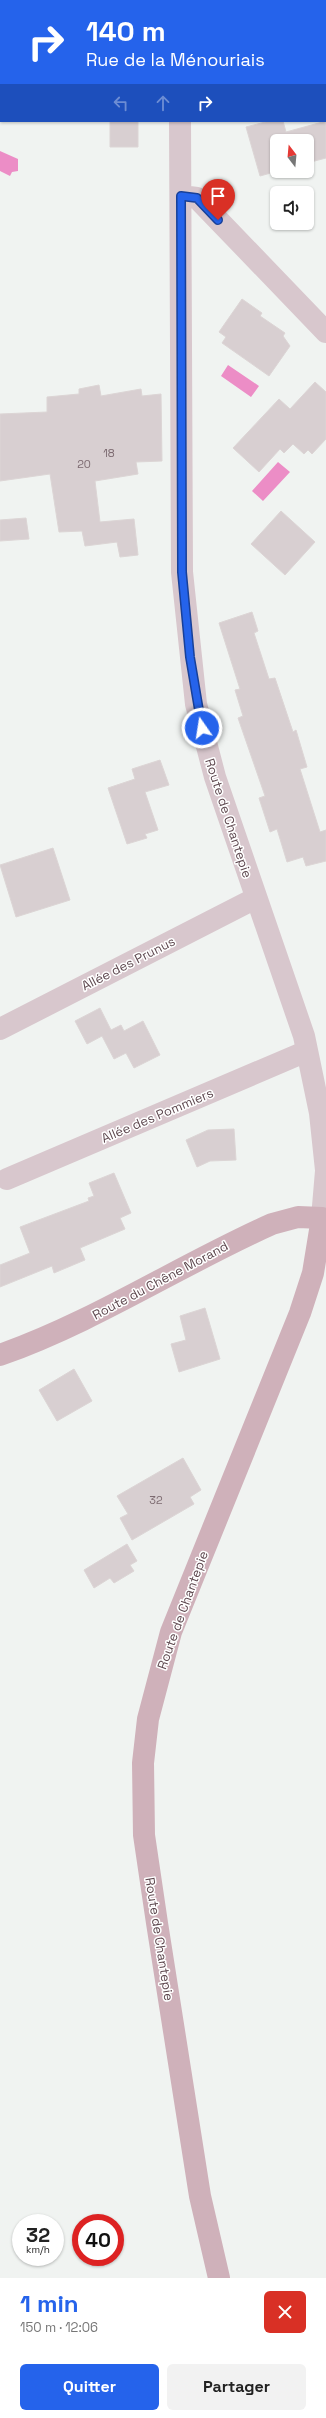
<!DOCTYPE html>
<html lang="fr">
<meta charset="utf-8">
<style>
:root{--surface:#fff;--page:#f2f2f2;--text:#222;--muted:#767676;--accent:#2563eb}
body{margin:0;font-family:"Space Grotesk",sans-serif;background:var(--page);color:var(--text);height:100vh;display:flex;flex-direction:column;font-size:15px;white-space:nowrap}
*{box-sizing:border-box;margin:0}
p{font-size:13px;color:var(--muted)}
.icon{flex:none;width:22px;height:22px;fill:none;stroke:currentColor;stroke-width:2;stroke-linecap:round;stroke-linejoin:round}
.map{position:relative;height:2278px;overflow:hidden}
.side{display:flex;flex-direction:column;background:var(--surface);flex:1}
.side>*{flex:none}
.banner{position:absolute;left:0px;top:0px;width:326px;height:122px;box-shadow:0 1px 3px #0004;background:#2563eb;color:#fff;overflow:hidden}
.needle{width:26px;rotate:344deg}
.tools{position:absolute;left:270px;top:134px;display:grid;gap:8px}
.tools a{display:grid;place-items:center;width:44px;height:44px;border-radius:6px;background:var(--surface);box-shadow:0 1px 3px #0004;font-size:20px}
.speed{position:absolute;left:12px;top:2214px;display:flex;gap:8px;font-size:20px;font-weight:700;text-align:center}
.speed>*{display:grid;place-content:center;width:52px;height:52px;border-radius:50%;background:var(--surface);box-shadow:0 1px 3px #0004;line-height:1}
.speed small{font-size:10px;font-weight:400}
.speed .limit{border:6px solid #d22;background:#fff;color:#111}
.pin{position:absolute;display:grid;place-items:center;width:34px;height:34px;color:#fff;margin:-41px -17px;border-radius:50% 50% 50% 0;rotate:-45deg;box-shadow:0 0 4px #0007}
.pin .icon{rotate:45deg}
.me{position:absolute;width:44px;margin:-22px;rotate:347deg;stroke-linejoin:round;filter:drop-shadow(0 0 3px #0008)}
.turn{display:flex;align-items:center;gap:14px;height:84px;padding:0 20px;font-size:18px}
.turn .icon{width:52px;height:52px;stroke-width:2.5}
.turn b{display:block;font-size:28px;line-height:34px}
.lanes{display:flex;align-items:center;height:38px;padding:0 20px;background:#0003;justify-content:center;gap:20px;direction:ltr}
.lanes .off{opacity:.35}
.round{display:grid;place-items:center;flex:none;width:42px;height:42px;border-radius:6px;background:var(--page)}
.head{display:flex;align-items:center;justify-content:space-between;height:68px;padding:0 20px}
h1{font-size:24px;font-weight:700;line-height:30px;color:var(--accent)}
.button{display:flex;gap:8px;margin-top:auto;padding:8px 20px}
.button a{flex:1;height:46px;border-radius:6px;background:var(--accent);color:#fff;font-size:16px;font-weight:700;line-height:46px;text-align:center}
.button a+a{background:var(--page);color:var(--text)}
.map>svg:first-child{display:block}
.water{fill:#ec8dc6}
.building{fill:#d8cfd1;stroke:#dcd5d5}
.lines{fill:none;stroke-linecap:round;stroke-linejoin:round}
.minor{stroke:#d8c7cd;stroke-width:22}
.major{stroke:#cfb1ba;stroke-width:22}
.route-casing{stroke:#184099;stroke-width:10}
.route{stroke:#2563eb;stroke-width:7}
.labels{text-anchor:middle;stroke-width:3;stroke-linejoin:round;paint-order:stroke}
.number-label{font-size:11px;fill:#7c6a70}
.street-label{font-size:13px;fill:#5e484f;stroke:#fff}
</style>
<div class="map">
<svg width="326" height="2278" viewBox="0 0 326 2278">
<rect width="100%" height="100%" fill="#f0f3f1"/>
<!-- water -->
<path class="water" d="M0 151 18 159V171L12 172 10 176 0 171Z
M228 365 259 386 251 397 221 376Z
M278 462 290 472 263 501 252 491Z"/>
<!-- building -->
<path class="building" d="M110 121H138V147H110Z
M269 121H283L286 132 326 121V158L307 163V141H277L278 171 260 176 246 127Z
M242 299 262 313 260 316 285 333 283 336 290 346 269 376 222 343 226 337 219 332Z
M315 382 326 392V439L312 454 308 450 304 454 293 444 284 453 280 449 259 472 233 448 279 399 290 409Z
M99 385 101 396 141 389 142 396 161 394 162 461 136 462 138 474 95 481 100 522 134 519 138 555 120 557 117 542 85 546 82 531 59 532 50 474 0 481V414L47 412V397L79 394V389Z
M281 511 315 542 285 575 251 544Z
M26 518 29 539 0 541V520Z
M252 612 258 631 254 633 269 679 275 678 293 732 296 730 307 767 300 769 320 832 326 830V861L306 866 303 857 287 862 277 829 270 832 259 798 265 796 238 718 243 716 235 690 240 689 219 623Z
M160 760 169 785 145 792 158 830 145 834 147 838 127 844 108 788 135 779 132 769Z
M53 848 70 900 16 917 0 865Z
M100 1008 111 1030 121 1025 124 1031 143 1021 160 1055 134 1068 126 1053 114 1059 102 1036 87 1044 75 1021Z
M234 1129 236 1160 210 1161 197 1167 186 1140 208 1130Z
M114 1173 131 1213 120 1218 125 1229 80 1248 85 1260 54 1273 52 1266 0 1287V1265L30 1253 20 1227 89 1201 88 1198 94 1196 89 1183Z
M205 1308 220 1359 179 1372 171 1344 186 1340 180 1316Z
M74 1369 92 1401 57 1421 39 1390Z
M183 1458 201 1490 190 1497 194 1504 132 1540 120 1518 128 1514 117 1496Z
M127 1544 137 1561 130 1565 134 1571 114 1583 110 1578 94 1588 84 1570Z"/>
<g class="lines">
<!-- minor -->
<path class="minor" d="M180 1V0
M180 121 182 572 196 704 215 777 304 1036 320 1113 326 1170
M181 196 197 198 326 332
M0 1029 256 898
M7 1179 307 1051
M322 1218 326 1171"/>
<!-- major -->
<path class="major" d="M0 1355C96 1321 180 1265 272 1224L298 1217 322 1218 313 1273 300 1313 171 1632 148 1719 143 1763 144 1835 157 1923 200 2196 219 2278"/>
</g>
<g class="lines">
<defs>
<path id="route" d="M202 728 190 657 182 572 181 196 197 198 218 220"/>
</defs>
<!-- route casing -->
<use href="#route" class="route-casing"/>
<!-- route -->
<use href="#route" class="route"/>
</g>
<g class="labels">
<!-- number labels -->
<g class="number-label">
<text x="109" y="457">18</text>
<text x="84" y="468">20</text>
<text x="156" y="1504">32</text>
</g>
<!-- street labels -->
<g class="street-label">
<text transform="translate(229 818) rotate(72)" y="5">Route de Chantepie</text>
<text transform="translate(128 963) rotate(-27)" y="5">Allée des Prunus</text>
<text transform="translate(157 1115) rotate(-23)" y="5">Allée des Pommiers</text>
<text transform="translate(160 1280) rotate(-28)" y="5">Route du Chêne Morand</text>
<text transform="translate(182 1610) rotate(-70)" y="5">Route de Chantepie</text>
<text transform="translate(160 1939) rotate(81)" y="5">Route de Chantepie</text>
</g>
</g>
</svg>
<div class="tools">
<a><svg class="needle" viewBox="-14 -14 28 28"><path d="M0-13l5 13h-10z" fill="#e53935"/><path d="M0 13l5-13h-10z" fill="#767676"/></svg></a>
<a><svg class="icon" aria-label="sound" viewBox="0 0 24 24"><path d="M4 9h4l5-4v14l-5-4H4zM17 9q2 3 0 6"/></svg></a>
</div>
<div class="speed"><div>32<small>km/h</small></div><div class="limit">40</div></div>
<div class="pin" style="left:218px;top:220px;background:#d93025"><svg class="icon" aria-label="arrive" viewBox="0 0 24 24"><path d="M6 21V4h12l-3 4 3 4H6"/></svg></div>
<svg class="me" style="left:202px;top:728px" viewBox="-20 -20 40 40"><circle r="17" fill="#2563eb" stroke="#fff" stroke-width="3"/><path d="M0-11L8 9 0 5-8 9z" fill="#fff"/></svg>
<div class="banner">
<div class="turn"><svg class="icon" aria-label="right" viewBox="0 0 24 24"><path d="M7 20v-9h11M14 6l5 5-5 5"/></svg><div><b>140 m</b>Rue de la Ménouriais</div></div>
<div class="lanes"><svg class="icon off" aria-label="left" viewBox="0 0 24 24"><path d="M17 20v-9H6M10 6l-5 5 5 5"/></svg><svg class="icon off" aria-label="ahead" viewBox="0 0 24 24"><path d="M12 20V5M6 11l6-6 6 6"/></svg><svg class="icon" aria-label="right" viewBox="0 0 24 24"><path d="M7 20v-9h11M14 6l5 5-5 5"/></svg></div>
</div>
</div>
<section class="side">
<div class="head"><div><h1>1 min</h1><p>150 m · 12:06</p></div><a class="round" style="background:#d93025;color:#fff"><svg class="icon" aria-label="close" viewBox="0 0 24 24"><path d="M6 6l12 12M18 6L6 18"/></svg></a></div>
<div class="button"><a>Quitter</a><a>Partager</a></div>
</section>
